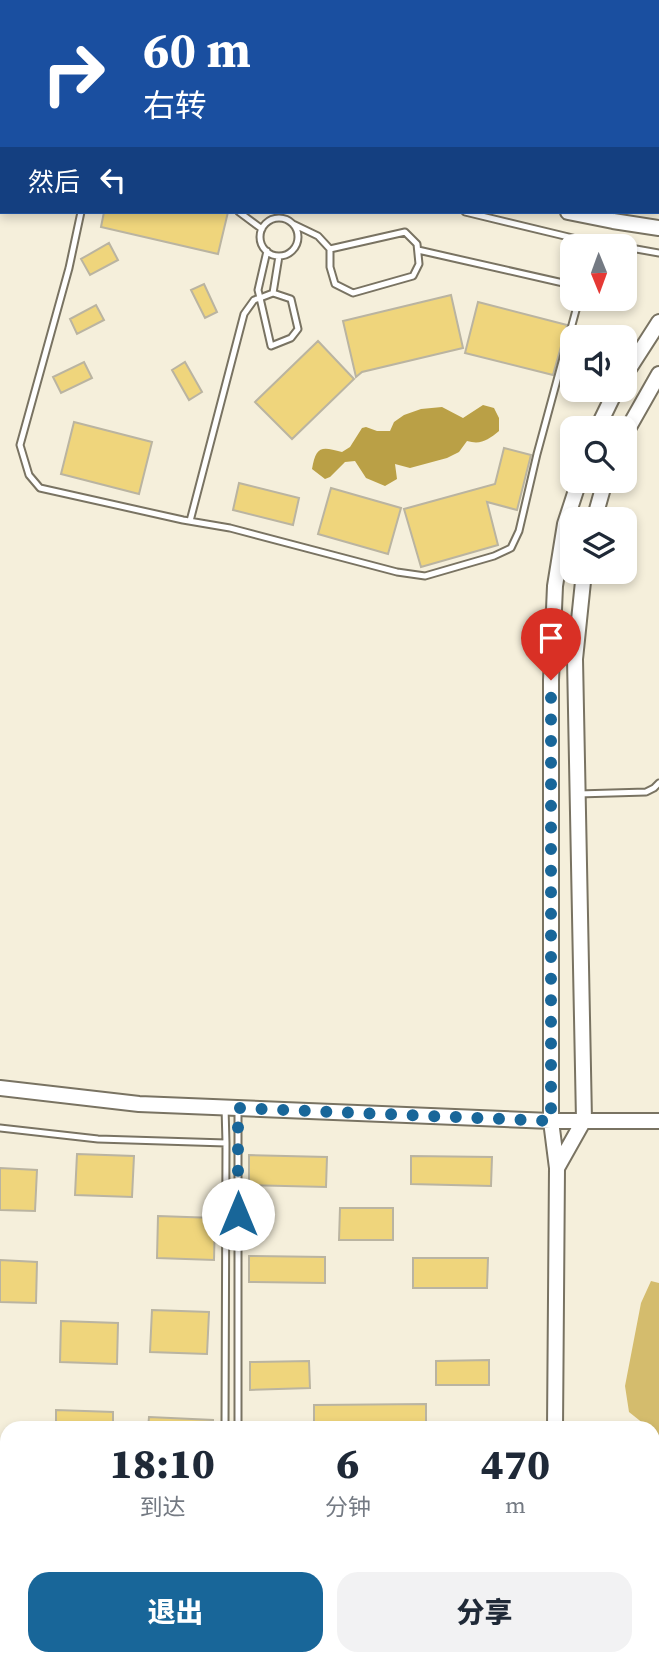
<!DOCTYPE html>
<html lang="zh">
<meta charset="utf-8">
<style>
:root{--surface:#fff;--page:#f2f2f3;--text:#1f2937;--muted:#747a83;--accent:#186699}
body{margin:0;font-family:"Source Serif 4","Noto Sans SC",serif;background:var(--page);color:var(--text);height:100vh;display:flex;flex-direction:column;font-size:26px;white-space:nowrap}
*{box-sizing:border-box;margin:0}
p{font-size:23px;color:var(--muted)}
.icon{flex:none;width:38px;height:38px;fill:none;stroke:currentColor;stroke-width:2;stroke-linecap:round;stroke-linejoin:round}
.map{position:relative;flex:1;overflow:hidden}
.side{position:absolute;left:0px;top:1421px;width:660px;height:245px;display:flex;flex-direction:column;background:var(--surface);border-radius:21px 21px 0 0;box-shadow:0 4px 10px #0003}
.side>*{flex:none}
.top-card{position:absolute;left:0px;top:0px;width:660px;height:214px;box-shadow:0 4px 10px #0003;background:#1a4fa0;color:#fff;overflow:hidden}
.needle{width:46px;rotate:179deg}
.fabs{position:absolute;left:560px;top:234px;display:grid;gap:14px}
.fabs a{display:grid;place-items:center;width:77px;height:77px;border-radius:14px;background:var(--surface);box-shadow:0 4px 10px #0003;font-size:35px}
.pin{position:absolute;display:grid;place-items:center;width:60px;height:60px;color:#fff;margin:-72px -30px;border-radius:50% 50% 50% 0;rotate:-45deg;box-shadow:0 0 7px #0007}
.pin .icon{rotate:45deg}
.me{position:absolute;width:77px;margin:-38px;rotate:0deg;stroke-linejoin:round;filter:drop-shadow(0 0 5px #0008)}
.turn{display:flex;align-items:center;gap:24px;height:147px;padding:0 28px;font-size:32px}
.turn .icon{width:91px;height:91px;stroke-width:2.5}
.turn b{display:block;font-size:49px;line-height:60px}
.then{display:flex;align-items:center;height:66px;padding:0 28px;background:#0003;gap:14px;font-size:26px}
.eta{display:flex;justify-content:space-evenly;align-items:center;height:119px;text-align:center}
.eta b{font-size:42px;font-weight:800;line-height:49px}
.action{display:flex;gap:14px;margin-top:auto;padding:14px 28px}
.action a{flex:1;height:80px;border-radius:21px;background:var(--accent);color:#fff;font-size:28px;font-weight:800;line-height:80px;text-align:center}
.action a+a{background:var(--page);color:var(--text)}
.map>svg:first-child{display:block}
.green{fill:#d4bc6d}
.water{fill:#baa046}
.building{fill:#efd57c;stroke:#bab4a1;stroke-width:2}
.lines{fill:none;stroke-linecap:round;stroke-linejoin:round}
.lane-casing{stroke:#797362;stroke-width:9}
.street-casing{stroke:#797362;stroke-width:14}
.secondary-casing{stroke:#797362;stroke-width:18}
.primary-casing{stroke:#797362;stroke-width:19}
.lane{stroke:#fff;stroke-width:5}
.street{stroke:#fff;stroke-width:10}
.secondary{stroke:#fff;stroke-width:14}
.primary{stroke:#fff;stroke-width:16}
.route{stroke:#186699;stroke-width:12;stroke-dasharray:0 21.6}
</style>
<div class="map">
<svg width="659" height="1666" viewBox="0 0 659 1666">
<rect width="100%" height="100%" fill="#f5efdb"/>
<!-- green -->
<path class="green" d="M651 1281 659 1283V1436L653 1431V1428H649L629 1412 625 1386 641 1303Z"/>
<!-- water -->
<path class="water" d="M483 405 494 408 499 418V431C488 440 481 445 467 441L459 452 447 458 410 468 395 464 397 479 385 486 366 478 355 461 345 462 330 477 325 479 312 469C316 446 321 446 342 452L350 447 362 428 366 427 377 431H390L394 422 404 415 421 409 442 407 463 418Z"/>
<!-- building -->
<path class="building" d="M104 212H228L218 254 101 227Z
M109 243 118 260 90 275 81 259Z
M204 284 217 312 205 318 191 290Z
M451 295 463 348 362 372 356 377 343 321Z
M478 302 567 325 553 375 465 353Z
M96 305 104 320 77 334 70 319Z
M318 341 354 379 292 439 255 402Z
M84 362 92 378 61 393 53 377Z
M185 362 202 392 189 400 172 370Z
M74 422 152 442 139 494 61 474Z
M504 448 531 455 517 510 487 502 498 545 421 567 404 509 495 484Z
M239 483 299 498 293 525 233 510Z
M331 488 401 508 388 554 318 534Z
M77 1154 134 1156 132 1197 75 1195Z
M249 1155 327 1157 326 1187 249 1185Z
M411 1156 492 1157 491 1186 411 1184Z
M0 1168 37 1170 35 1211 0 1210Z
M340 1208H393V1240H339Z
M158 1216 215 1218 214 1260 157 1258Z
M249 1256 325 1257V1283L249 1282Z
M413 1258H488L487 1288H413Z
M0 1260 37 1262 36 1303 0 1302Z
M152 1310 209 1312 207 1354 150 1352Z
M61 1321 118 1323 117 1364 60 1362Z
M489 1360V1385H436V1361Z
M309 1361 310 1388 250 1390V1362Z
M426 1404V1428H314V1405Z
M56 1410 113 1412V1428H56Z
M149 1417 213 1420V1428H148Z"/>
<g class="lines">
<defs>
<path id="lane" d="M0 46H2
M0 98H2
M658 204H659
M81 212 69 268 20 445 29 475 40 488 183 520 230 528 397 572 425 576 494 556 511 548 519 531 537 454 579 299
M239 212 262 229
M465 212 577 239 622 247
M260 237a19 19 0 1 1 38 0a19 19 0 1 1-38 0Z
M293 224 318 236 330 249V267L335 284 353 293 413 276 419 264 417 244 405 232 330 249
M625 247 659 253
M418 250 572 285
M267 251 258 290 260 298 273 293 279 256
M190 521 244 314 254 300 260 298 271 346 291 338 298 329 291 299 273 293
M578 794 646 792 654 788 659 783
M238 1111V1428
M0 1128 98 1139 226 1143 225 1107
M225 1428 226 1143
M0 1575H7"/>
<path id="street" d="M189 2 190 0"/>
<path id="secondary" d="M0 71 2 72
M568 212 613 221 659 228
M625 375 659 322
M597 429 616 390
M625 434 659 374
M579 481 565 524 555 586 551 680V1121L557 1168 584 1120 575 659 584 572
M594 520 605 481
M0 1088 139 1104 551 1121H659
M555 1428 557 1168
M553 1666V1659"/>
<path id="primary" d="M0 1646 7 1647
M271 1659 415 1666"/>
</defs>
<!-- lane casing -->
<use href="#lane" class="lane-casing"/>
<!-- street casing -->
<use href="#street" class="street-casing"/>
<!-- secondary casing -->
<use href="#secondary" class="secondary-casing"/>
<!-- primary casing -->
<use href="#primary" class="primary-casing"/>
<!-- lane -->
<use href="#lane" class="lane"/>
<!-- street -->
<use href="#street" class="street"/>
<!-- secondary -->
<use href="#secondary" class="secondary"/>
<!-- primary -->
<use href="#primary" class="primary"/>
</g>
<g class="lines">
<!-- route -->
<path class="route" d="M238 1214V1108L551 1121V680"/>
</g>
</svg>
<div class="fabs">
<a><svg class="needle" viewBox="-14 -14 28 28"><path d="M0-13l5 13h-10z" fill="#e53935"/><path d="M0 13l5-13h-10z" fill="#747a83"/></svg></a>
<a><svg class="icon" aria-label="sound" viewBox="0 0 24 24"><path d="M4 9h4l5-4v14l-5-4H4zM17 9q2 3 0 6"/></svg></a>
<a><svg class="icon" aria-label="search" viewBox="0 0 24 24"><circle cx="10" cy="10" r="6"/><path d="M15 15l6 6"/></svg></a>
<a><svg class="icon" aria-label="layers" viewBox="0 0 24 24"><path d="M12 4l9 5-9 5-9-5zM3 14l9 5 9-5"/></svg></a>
</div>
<div class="pin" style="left:551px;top:680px;background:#d93025"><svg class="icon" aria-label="arrive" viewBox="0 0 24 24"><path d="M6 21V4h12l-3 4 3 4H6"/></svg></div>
<svg class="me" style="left:238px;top:1214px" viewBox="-20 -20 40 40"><circle r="19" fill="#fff"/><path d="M0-13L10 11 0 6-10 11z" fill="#186699"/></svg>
<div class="top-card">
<div class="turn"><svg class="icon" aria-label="right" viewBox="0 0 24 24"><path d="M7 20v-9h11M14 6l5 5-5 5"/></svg><div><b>60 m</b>右转</div></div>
<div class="then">然后<svg class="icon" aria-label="left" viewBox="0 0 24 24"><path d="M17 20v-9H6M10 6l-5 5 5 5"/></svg></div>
</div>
<section class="side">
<div class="eta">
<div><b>18:10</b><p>到达</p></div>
<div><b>6</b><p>分钟</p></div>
<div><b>470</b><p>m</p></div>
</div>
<div class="action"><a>退出</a><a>分享</a></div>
</section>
</div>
